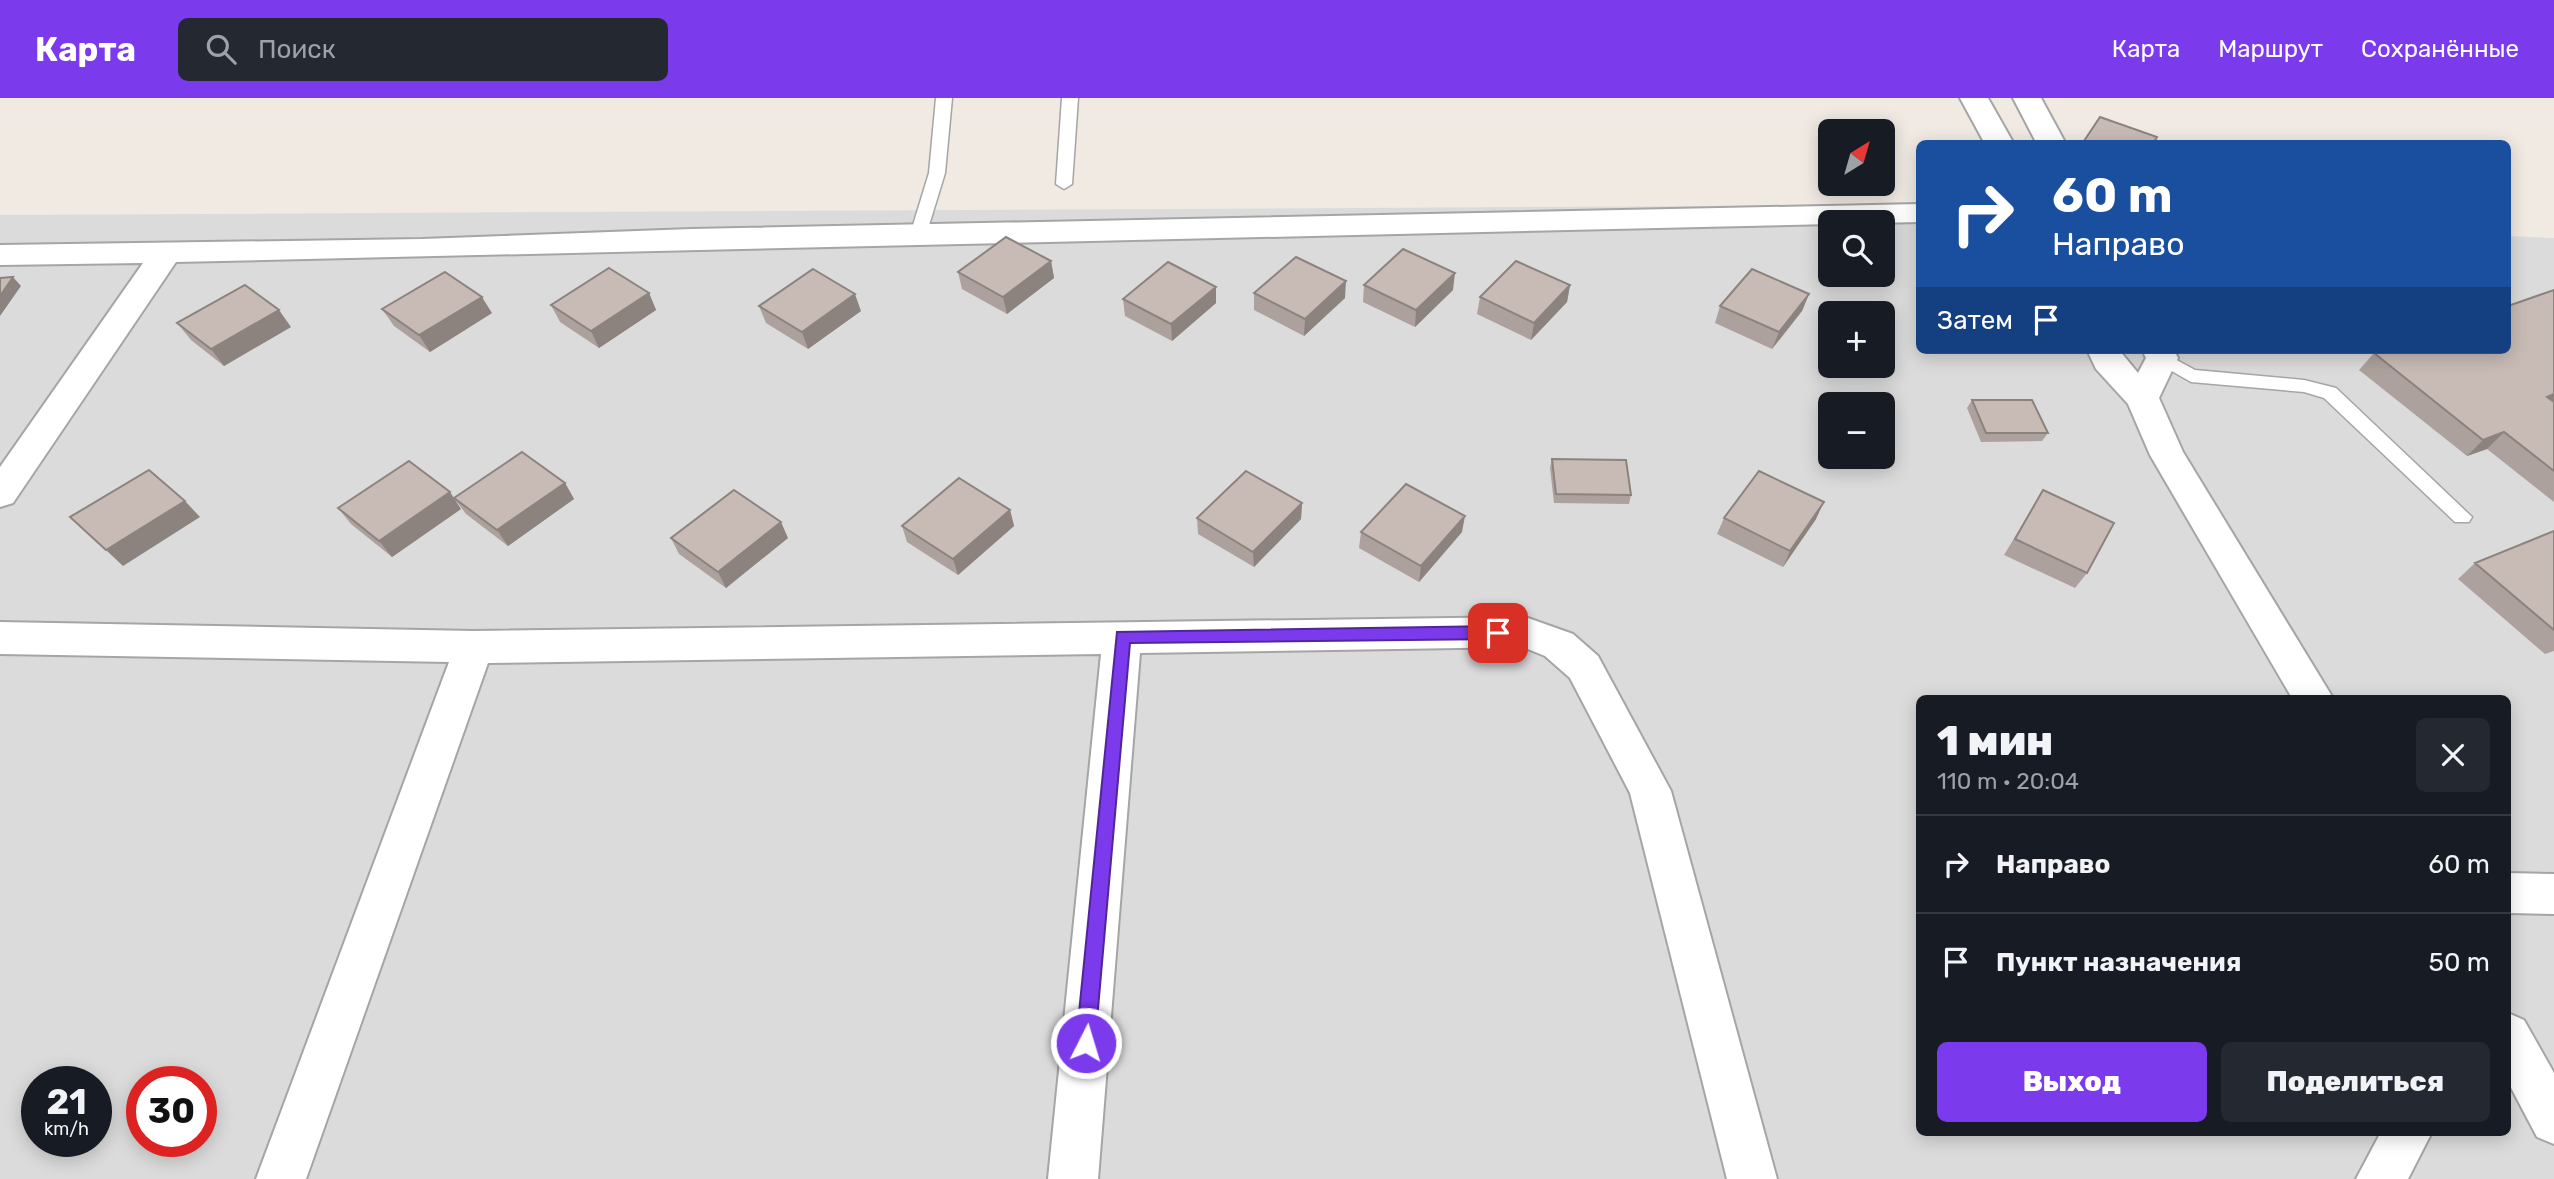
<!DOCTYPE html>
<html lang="ru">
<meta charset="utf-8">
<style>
:root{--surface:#171b24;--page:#242831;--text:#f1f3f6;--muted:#9ea1a6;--line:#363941;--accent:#7c3aed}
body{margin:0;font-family:Rubik,sans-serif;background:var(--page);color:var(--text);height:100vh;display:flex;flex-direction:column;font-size:26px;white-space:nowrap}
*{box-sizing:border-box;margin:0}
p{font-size:23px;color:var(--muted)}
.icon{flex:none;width:38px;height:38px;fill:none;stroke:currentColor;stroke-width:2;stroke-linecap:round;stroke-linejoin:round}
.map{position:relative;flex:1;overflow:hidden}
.drawer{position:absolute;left:1916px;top:597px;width:595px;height:441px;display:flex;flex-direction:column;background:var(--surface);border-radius:10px;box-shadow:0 4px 18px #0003}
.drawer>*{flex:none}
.hud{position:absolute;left:1916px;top:42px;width:595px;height:214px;border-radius:10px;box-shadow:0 4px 18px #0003;background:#1a4fa0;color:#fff;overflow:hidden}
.needle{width:46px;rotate:37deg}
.tools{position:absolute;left:1818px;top:21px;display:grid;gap:14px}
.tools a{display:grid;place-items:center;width:77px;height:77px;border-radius:10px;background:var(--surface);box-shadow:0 4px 18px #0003;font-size:35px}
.speed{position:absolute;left:21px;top:968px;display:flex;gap:14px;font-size:35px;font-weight:700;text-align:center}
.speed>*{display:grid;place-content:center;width:91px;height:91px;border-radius:50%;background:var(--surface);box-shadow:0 4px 18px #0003;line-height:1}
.speed small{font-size:18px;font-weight:400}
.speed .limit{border:10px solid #d22;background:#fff;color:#111}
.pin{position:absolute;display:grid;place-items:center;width:60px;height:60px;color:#fff;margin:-30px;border-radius:14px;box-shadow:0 4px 10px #0006}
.me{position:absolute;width:77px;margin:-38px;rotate:5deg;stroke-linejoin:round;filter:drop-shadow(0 0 5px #0008)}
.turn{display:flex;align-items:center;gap:24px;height:147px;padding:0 21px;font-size:32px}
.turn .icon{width:91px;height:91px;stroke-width:2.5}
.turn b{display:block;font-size:49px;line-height:60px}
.then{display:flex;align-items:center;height:66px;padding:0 21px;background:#0003;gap:14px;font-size:26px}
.round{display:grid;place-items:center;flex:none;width:74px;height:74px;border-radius:10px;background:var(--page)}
.headline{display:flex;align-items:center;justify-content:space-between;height:119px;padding:0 21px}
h1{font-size:42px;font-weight:800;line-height:52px}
.button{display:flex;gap:14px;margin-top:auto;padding:14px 21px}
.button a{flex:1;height:80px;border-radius:10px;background:var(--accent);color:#fff;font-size:28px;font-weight:800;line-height:80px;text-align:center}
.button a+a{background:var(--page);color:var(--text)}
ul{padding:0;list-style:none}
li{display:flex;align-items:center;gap:21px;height:98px;padding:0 21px;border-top:2px solid var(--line)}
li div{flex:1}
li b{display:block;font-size:26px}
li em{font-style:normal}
header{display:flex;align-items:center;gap:42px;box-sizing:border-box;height:98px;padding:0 35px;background:var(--accent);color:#fff}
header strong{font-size:33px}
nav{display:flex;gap:38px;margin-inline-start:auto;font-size:24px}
.search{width:490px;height:63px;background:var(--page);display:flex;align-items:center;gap:18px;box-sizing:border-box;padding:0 24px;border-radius:10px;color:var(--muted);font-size:26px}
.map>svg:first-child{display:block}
.residential{fill:#dcdbdb;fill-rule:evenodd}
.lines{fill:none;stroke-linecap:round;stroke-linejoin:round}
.service-casing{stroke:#a5a5a5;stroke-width:3}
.minor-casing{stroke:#a5a5a5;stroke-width:4}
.service{fill:#fff;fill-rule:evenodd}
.minor{fill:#fff;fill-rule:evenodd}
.wall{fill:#aca19d}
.shaded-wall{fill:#8c837f}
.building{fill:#c8bbb6;stroke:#8c837f;stroke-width:2}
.route{fill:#7c3aed;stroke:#51269a;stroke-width:2}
</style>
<header>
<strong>Карта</strong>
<div class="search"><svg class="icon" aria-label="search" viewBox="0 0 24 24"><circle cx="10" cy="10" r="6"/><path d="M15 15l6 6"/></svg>Поиск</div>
<nav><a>Карта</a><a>Маршрут</a><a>Сохранённые</a></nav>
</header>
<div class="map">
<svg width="2554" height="1081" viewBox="0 0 2554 1081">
<rect width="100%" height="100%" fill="#f0eae3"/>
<!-- residential -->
<path class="residential" d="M1920 107V252H2508V138L2554 140V1081H0V117ZM1830 124H1883V177H1830ZM1830 215H1883V268H1830ZM1830 306H1883V359H1830ZM1920 600H2508V1034H1920ZM37 984H96V1043H37ZM142 984H201V1043H142Z"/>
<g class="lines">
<defs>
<path id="service" d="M936 0H952L945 75 926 137 918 142 910 137 929 75Z
M1062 0H1078L1072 86 1064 91 1056 86Z
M2162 254 2195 272 2304 282 2336 290 2472 419 2469 424H2455L2324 300 2304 294 2191 284 2156 264 2153 260 2156 256Z"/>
<path id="minor" d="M1960 0H1988L2014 46H1985Z
M2013 0H2041L2066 46H2037Z
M1920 106V124L176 164 13 405 0 409V369L143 165 0 167V147L422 141 691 131Z
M2087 252H2119L2138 275 2146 260 2142 252H2174L2178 260 2159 300 2183 354 2333 600H2292L2150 357 2128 306 2096 271Z
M1525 519 1573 536 1598 558 1671 693 1777 1081H1727L1630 695 1570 580 1545 558 1523 549 1140 555 1098 1081H1048L1101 556 488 565 306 1081H256L449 564 0 556V524L474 533Z
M2508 775 2554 776V816L2508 815Z
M2508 915 2524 922 2554 975V1046L2537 1039 2508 984Z
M2381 1034H2432L2408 1081H2356Z"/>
</defs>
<!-- service casing -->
<use href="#service" class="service-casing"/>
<!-- minor casing -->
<use href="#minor" class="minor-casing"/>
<!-- service -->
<use href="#service" class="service"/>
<!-- minor -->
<use href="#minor" class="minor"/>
</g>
<!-- wall -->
<path class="wall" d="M1051 163 1054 180 1007 216 962 191 958 174Z
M1364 187 1453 192 1415 229 1363 204Z
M1570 187 1567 204 1531 242 1477 216 1480 199Z
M1216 189V205L1172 243 1125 218 1123 201Z
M2554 192V404L2487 351 2467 358 2359 272 2374 255Z
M649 195 656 212 599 250 560 224 551 207Z
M1254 195 1345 200 1304 238 1254 212Z
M1809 196 1802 213 1772 251 1715 225 1720 208Z
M759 208 861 213 808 251 766 225Z
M382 211 492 215 430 254 394 228Z
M177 225 291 229 224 268 191 242Z
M1972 302 2048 335 2042 343 1981 344 1967 310Z
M1552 361 1631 397 1629 406 1554 405 1550 370Z
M565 385 574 401 508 448 466 416 454 400Z
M2043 392 2087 475 2075 490 2004 457Z
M1302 405 1301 421 1254 469 1198 436 1197 420Z
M338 410 461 411 392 459 351 426Z
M1010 412 1014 428 958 477 907 444 902 428Z
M1724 420 1816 421 1783 469 1717 436Z
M2554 433V553L2545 556 2458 481 2475 465Z
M1361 434H1462L1419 484 1359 450Z
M671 440H788L726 490 679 456Z"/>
<!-- shaded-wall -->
<path class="shaded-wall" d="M1051 163 1054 180 1007 216 1003 199Z
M1455 175 1453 192 1415 229 1416 212Z
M13 179 21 188 0 218V198Z
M1346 183 1345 200 1304 238 1305 221Z
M1570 187 1567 204 1531 242 1534 225Z
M1216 189V205L1172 243 1171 226Z
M649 195 656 212 599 250 591 233Z
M855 196 861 213 808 251 802 234Z
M1809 196 1802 213 1772 251 1779 234Z
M482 199 492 215 430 254 419 237Z
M279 212 291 229 224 268 211 251Z
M2554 296V307L2547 299Z
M2504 334 2487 351 2467 358 2483 342Z
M565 385 574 401 508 448 497 432Z
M450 394 461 411 392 459 379 443Z
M185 403 200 419 123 468 106 452Z
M1824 404 1816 421 1783 469 1790 453Z
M1302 405 1301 421 1254 469 1253 454Z
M1010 412 1014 428 958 477 953 461Z
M1465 418 1462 434 1419 484 1421 468Z
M781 424 788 440 726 490 718 474Z"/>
<!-- building -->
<path class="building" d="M2100 19 2157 39 2153 46H2082Z
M1006 139 1051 163 1003 199 958 174Z
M1403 151 1455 175 1416 212 1364 187Z
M1296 159 1346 183 1305 221 1254 195Z
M1516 163 1570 187 1534 225 1480 199Z
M1168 164 1216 189 1171 226 1123 201Z
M609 170 649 195 591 233 551 207Z
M813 171 855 196 802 234 759 208Z
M1752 171 1809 196 1779 234 1720 208Z
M445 174 482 199 419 237 382 211Z
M13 179 0 198V180Z
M245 187 279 212 211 251 177 225Z
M2554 192V296L2547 299 2554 304V373L2504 334 2483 342 2374 255 2382 252H2508V208Z
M1972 302H2032L2048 335H1986Z
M522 354 565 385 497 432 454 400Z
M1552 361 1626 362 1631 397 1556 396Z
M409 363 450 394 379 443 338 410Z
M149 372 185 403 106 452 70 419Z
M1246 373 1302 405 1253 454 1197 420Z
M1759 373 1824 404 1790 453 1724 420Z
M959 380 1010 412 953 461 902 428Z
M1406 386 1465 418 1421 468 1361 434Z
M734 392 781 424 718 474 671 440Z
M2043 392 2114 425 2087 475 2015 441Z
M2554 433V532L2475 465Z"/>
<!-- route -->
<path class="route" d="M1498 528 1506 535 1498 541 1130 545 1095 945 1092 952 1086 955 1079 952 1076 945 1117 534Z"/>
</svg>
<div class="tools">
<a><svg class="needle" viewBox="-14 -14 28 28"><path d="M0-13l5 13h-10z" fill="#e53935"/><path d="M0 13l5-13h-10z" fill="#9ea1a6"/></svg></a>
<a><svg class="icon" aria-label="search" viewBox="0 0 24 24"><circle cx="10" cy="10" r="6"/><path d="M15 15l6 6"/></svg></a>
<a>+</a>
<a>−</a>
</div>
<div class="speed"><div>21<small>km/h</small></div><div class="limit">30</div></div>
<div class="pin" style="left:1498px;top:535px;background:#d93025"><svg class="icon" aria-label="arrive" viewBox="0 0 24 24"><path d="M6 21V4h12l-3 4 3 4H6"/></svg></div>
<svg class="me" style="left:1086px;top:945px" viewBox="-20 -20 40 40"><circle r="17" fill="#7c3aed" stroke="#fff" stroke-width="3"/><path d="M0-11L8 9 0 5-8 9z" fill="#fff"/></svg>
<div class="hud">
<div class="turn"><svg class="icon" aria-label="right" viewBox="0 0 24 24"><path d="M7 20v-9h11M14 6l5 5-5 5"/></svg><div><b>60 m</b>Направо</div></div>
<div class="then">Затем<svg class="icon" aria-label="arrive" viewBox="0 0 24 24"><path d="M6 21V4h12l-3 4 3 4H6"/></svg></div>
</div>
<section class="drawer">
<div class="headline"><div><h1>1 мин</h1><p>110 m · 20:04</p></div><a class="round"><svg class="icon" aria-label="close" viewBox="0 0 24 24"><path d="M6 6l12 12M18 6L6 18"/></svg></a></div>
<ul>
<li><svg class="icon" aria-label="right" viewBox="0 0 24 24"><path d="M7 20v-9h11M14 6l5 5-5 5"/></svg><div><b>Направо</b></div><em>60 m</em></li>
<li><svg class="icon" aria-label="arrive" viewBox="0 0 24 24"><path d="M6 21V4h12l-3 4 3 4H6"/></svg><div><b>Пункт назначения</b></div><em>50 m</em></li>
</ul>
<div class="button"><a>Выход</a><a>Поделиться</a></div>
</section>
</div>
